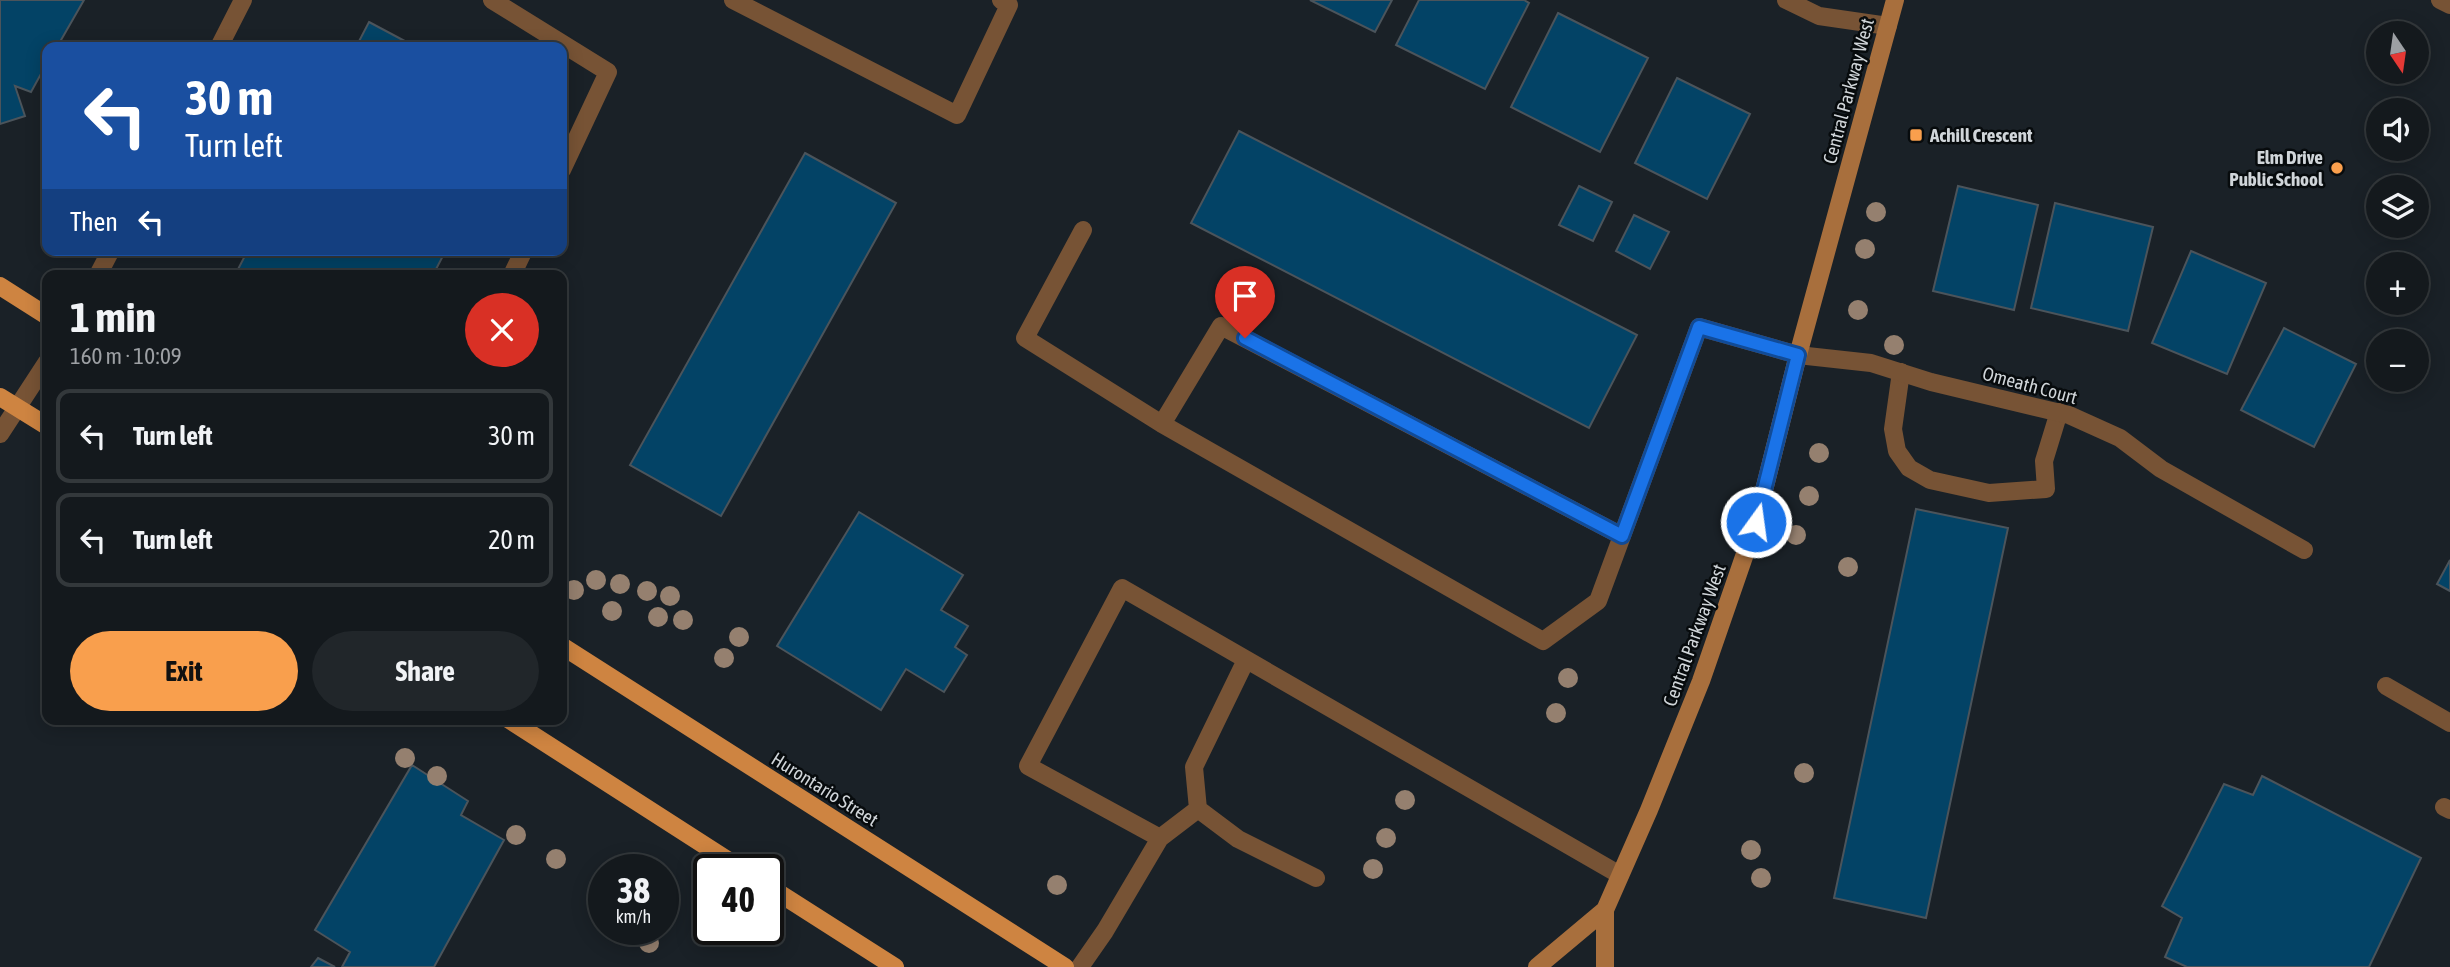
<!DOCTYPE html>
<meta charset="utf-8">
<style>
:root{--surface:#14191d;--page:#21262a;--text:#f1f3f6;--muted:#9da0a4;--line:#33383b;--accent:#f99f4d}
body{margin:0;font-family:"Asap Condensed",sans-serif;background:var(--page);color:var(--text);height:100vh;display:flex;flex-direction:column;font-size:26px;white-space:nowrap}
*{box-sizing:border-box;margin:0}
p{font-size:23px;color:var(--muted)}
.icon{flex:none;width:38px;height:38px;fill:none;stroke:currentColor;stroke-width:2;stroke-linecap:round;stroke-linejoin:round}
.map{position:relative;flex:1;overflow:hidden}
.drawer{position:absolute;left:42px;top:270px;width:525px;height:455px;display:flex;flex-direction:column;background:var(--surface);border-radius:14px;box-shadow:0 4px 18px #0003,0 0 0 2px var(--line)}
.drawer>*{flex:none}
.banner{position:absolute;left:42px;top:42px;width:525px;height:214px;border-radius:14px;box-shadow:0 4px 18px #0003,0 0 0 2px var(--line);background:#1a4fa0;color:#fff;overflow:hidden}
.needle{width:46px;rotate:167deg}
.tools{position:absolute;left:2366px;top:21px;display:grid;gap:14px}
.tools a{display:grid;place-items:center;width:63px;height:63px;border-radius:50%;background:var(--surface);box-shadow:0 4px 18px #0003,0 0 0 2px var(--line);font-size:35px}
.speed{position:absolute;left:588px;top:854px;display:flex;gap:14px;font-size:35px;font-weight:700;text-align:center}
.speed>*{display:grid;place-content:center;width:91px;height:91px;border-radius:50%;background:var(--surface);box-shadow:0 4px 18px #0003,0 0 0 2px var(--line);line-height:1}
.speed small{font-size:18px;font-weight:400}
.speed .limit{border:4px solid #111;border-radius:10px;background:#fff;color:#111}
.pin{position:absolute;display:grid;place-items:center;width:60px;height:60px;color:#fff;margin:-72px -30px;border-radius:50% 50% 50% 0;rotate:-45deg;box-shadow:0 0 7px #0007}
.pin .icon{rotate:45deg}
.me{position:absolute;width:77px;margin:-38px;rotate:14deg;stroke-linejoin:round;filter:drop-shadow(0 0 5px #0008)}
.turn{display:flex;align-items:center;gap:24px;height:147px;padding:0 28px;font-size:32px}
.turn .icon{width:91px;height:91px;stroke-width:2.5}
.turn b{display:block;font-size:49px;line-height:60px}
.then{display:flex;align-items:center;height:66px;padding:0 28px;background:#0003;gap:14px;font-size:26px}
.round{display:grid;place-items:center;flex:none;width:74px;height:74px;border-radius:37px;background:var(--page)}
.headline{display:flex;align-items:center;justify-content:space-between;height:119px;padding:0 28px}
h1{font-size:42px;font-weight:700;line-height:52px}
.primary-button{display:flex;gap:14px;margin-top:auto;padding:14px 28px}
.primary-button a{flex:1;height:80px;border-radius:42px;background:var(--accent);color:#111;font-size:28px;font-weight:700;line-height:80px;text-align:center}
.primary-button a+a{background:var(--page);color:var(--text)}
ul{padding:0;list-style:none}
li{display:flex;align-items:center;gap:21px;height:94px;margin:0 14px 10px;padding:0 14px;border:4px solid var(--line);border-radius:14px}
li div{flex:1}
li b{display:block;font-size:26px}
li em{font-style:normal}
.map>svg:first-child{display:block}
.building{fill:#034366;stroke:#4b545b;stroke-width:2}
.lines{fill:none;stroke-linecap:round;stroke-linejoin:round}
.lane{stroke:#775335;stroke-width:18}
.street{stroke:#775335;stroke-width:18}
.secondary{stroke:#a86f3d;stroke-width:18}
.primary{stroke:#ce8441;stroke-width:18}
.tree{fill:#95806f}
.route-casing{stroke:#114b97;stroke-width:18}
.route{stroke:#1a73e8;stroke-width:12}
.poi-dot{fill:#f99f4d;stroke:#070b0d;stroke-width:2.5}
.labels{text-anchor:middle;stroke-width:5;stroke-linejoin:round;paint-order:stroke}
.street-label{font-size:19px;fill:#d0d5d9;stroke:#070b0d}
.poi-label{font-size:19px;font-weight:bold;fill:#d0d5d9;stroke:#070b0d;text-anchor:start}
</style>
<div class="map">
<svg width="2450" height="967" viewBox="0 0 2450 967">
<rect width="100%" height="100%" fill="#1a2127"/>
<!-- building -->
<path class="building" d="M0 0H84L57 47H47V63L31 92 15 86 25 116 0 124Z
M1310 0H1392L1375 32Z
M1419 0H1524L1529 3 1485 89 1396 45Z
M1558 13 1648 58 1600 152 1511 107Z
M369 22 416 47H356Z
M1677 78 1750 114 1707 199 1635 163Z
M1239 131 1637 335 1589 428 1191 223Z
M805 153 896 203 721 516 630 465Z
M1579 186 1612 202 1593 241 1559 225Z
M1958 186 2038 205 2014 310 1933 291Z
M2055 203 2153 227 2128 331 2031 308Z
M1634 215 1669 232 1650 269 1616 251Z
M248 250H446L433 275H235Z
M2191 251 2266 283 2227 374 2152 343Z
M2284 328 2356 364 2314 447 2241 410Z
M1916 509 2008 528 1926 918 1834 898Z
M859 512 963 575 941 610 968 626 955 647 967 655 944 692 906 669 881 710 777 646Z
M2450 560V591L2437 584Z
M412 765 468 801 461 815 504 840 434 967H342L350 952 315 930Z
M2262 776 2421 858 2369 967H2187L2165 957 2182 918 2162 906 2224 784 2253 795Z
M318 958 335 967H311Z"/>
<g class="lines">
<!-- lane -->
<path class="lane" d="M492 0 608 72 562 170
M733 0 957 115 1009 5 1001 0
M1083 230 1025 338 1162 424 1543 641 1598 601 1699 327 1798 355
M512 275 524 250
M1901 372 1893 429 1897 451 1909 468 1930 480 1989 493 2046 489 2044 461 2059 412
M1162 424 1221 326 1622 536
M2386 686 2450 723
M2444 807 2450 810
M1198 809 1194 767 1246 660
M1160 838 1198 809 1238 839 1316 878
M1080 967 1105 931 1160 838 1028 766 1122 588 1620 875"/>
<!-- street -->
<path class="street" d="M1786 0 1819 16 1888 26
M2440 0 2450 5
M219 47 243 0
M98 275 111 250
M1798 355 1871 363 1931 382 2069 415 2120 438 2161 469 2304 550
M0 434 47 362"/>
<!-- secondary -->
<path class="secondary" d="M1537 967 1605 910
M1605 967V910L1649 810 1701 681 1756 522 1798 355 1895 0"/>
<!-- primary -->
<path class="primary" d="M0 286 47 316
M0 397 47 426
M562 646 1065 967
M508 719 743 870
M768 886 895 967"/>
</g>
<!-- trees -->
<g class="tree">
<circle cx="1876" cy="212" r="10"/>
<circle cx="1865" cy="249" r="10"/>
<circle cx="1858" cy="310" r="10"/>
<circle cx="1894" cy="345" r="10"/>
<circle cx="1819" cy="453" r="10"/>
<circle cx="1809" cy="496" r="10"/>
<circle cx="1796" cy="535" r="10"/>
<circle cx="1848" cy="567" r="10"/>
<circle cx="596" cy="580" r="10"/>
<circle cx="620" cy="584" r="10"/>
<circle cx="574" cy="590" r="10"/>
<circle cx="647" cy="591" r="10"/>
<circle cx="670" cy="596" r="10"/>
<circle cx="612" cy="611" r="10"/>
<circle cx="658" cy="617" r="10"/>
<circle cx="683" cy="620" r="10"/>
<circle cx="739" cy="637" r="10"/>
<circle cx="724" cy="658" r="10"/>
<circle cx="1568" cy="678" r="10"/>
<circle cx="1556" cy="713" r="10"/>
<circle cx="405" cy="758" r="10"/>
<circle cx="1804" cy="773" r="10"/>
<circle cx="437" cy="776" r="10"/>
<circle cx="1405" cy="800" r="10"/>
<circle cx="516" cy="835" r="10"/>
<circle cx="1386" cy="838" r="10"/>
<circle cx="1751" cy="850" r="10"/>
<circle cx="556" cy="859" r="10"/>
<circle cx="1373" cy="869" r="10"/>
<circle cx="1761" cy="878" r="10"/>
<circle cx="1057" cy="885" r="10"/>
<circle cx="649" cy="943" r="10"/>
</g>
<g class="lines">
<defs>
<path id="route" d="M1245 338 1622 536 1699 327 1798 355 1756 522"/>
</defs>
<!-- route casing -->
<use href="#route" class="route-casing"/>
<!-- route -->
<use href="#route" class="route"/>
</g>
<!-- markers -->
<g class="poi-dot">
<rect x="1909" y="128" width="14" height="14" rx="3.5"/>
<circle cx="2337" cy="168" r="7"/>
</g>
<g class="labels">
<!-- street labels -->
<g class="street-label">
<text transform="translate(1848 91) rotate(-75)" y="7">Central Parkway West</text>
<text transform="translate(2030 385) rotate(15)" y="7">Omeath Court</text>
<text transform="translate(1694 635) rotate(-70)" y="7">Central Parkway West</text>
<text transform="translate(825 789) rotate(32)" y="7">Hurontario Street</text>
</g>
<!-- poi labels -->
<g class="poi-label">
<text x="1930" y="142">Achill Crescent</text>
<text x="2323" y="164" text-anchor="end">Elm Drive<tspan x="2323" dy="22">Public School</tspan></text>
</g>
</g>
</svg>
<div class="tools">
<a><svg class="needle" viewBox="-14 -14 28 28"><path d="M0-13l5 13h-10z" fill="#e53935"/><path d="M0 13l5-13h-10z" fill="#9da0a4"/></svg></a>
<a><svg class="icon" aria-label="sound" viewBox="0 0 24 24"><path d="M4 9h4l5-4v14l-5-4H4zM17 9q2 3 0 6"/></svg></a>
<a><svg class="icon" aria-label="layers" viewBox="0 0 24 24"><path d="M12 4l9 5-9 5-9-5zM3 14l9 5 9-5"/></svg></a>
<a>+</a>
<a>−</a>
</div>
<div class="speed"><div>38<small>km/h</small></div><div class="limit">40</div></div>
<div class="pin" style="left:1245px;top:338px;background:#d93025"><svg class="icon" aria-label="arrive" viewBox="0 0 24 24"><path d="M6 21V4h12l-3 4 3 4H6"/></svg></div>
<svg class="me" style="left:1756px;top:522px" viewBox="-20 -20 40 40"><circle r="17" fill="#1a73e8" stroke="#fff" stroke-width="3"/><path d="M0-11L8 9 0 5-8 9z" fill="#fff"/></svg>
<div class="banner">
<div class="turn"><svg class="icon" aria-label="left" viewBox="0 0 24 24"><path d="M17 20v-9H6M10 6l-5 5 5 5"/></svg><div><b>30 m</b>Turn left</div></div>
<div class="then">Then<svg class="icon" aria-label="left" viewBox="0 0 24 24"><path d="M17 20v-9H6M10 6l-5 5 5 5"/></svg></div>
</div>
<section class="drawer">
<div class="headline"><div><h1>1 min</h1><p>160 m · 10:09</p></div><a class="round" style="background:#d93025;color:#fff"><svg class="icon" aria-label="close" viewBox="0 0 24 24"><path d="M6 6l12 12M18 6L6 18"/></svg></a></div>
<ul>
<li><svg class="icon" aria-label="left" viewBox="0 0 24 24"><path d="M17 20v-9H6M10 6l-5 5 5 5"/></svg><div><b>Turn left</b></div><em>30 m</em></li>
<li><svg class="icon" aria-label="left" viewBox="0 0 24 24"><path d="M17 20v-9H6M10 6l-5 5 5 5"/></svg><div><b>Turn left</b></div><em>20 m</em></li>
</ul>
<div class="primary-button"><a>Exit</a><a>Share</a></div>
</section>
</div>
